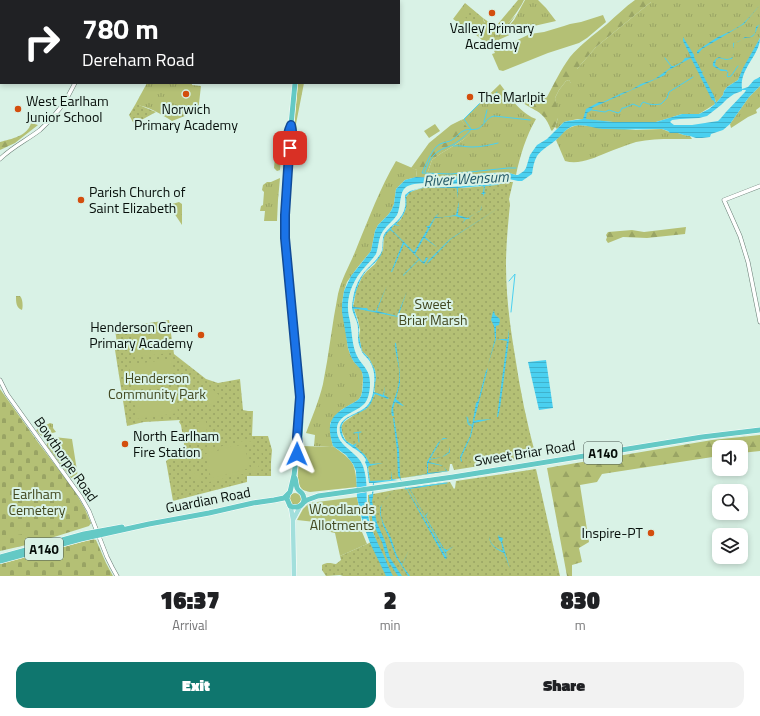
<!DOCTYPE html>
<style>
:root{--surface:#fff;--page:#f2f2f2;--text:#202124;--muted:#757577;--accent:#0f766e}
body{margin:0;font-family:"Titillium Web",sans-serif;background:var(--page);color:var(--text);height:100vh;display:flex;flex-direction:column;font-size:15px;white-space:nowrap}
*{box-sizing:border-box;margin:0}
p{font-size:13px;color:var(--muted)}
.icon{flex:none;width:22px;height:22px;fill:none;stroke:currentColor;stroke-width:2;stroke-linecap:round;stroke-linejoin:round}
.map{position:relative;height:576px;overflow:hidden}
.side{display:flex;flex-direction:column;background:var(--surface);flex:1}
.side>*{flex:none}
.guide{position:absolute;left:0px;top:0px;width:400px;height:84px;box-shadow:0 2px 6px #0003;background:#202124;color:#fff;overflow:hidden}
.buttons{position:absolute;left:712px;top:440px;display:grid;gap:8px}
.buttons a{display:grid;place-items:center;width:36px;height:36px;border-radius:8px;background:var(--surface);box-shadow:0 2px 6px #0003;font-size:20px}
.pin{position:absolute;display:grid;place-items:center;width:34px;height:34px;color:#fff;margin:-17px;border-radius:8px;box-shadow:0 2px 6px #0006}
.me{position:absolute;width:44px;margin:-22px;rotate:1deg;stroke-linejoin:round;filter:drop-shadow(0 0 3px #0008)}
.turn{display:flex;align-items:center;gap:14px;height:84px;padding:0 16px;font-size:18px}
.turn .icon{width:52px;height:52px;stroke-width:2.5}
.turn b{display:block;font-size:28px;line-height:34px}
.eta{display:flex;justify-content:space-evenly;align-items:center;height:68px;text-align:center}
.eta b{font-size:24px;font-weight:800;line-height:28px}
.primary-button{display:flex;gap:8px;margin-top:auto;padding:8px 16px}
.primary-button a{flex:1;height:46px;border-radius:12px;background:var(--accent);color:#fff;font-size:16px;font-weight:800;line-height:46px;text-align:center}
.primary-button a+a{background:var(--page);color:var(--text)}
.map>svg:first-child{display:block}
.grass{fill:url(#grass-tufts)}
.forest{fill:url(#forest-firs)}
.cemetery{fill:url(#cemetery-stones)}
.park{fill:url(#park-dots)}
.garden{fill:#b4c075;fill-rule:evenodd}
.water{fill:url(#water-rules);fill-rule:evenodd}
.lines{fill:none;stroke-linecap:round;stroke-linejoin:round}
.stream{stroke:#4ad0f0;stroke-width:1}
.minor-casing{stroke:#687d74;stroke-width:4.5}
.major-casing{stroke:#fff;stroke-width:5.5}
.highway-casing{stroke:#fff;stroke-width:6}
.minor{stroke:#fff;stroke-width:3.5}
.major{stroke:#a2dfdc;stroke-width:4.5}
.highway{stroke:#64c9c5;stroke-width:5}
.route-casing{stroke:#114b97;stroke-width:10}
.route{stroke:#1a73e8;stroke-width:7}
.poi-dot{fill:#d34e0d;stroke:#d9f2e6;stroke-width:1.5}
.labels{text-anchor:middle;stroke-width:4;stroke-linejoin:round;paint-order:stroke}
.shield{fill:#d9f2e6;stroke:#45524c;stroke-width:1}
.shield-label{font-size:13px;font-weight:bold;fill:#060e0a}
.poi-label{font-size:14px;fill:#060e0a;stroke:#d9f2e6;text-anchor:start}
.park-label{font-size:14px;fill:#424820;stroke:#d9f2e6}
.street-label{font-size:14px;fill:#060e0a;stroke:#d9f2e6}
.water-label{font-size:15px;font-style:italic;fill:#245a68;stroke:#d9f2e6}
</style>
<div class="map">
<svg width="760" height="576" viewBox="0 0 760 576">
<defs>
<pattern id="grass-tufts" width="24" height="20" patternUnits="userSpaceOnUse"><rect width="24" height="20" fill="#b4c075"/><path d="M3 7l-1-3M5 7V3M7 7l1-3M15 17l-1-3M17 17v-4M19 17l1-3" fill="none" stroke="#99a464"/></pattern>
<pattern id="forest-firs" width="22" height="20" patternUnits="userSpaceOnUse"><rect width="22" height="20" fill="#b4c075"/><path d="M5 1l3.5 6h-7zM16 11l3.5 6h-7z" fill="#99a464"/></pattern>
<pattern id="cemetery-stones" width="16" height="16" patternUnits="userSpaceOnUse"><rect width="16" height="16" fill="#b4c075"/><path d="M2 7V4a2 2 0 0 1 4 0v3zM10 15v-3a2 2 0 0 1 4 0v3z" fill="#99a464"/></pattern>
<pattern id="park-dots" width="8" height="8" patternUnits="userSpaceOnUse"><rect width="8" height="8" fill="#b4c075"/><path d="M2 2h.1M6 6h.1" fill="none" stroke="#99a464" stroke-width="1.8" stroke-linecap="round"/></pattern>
<pattern id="water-rules" width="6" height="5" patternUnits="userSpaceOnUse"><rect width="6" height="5" fill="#4ad0f0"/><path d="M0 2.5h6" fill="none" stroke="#3fb1cc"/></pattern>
</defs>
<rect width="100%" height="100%" fill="#d9f2e6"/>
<!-- grass -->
<path class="grass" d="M525 0H538L546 8 556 21 525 28 496 41 514 20Z
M651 0H760V38L738 80 727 87 724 91 723 95 716 103 715 99 714 100 715 104 699 114H682L656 122H613L578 119 568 121 564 122 557 129 555 127 558 118 555 98 559 90 566 81 569 80 571 83 577 69 596 47 651 2Z
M465 3 483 18 484 22 502 29 516 15 500 37 489 46 475 34 453 19Z
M147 83H192V85L201 86 198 112H195L172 121C162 115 147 105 135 105Z
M298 83H304L296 124 297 129 296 132 294 130Z
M500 84C510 97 520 113 536 119 526 136 520 156 516 175 498 169 474 175 455 177 446 178 436 178 426 177L432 160 440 154 463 140 471 133 461 120 464 119Z
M760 86V107L756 110 757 113 748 117 731 128 730 124 749 97Z
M578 125 636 130 662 129 672 133H678L684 135 690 136 692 139C673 139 654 138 636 142 626 145 616 149 606 153 594 158 579 165 565 161L556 140C563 132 568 127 578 125Z
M294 134H298L292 163H291Z
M275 156H280L281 158 280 170 277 171 274 168Z
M396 161 417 170 416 177 405 180 396 189 394 204 391 211 388 215 378 225 375 231 371 251 357 268 347 282 344 291 342 304 348 348 350 354 354 362 362 370 363 378 362 392 361 396 358 400 341 410 330 423 331 438 333 446 331 447 314 446 315 435 306 433C312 417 319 401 323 384 329 354 332 324 338 294 342 277 351 263 357 247 369 218 380 188 396 161Z
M280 178 278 200 277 221H264L265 211H260L261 206 263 205 264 192 262 190 263 185 267 182H271Z
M179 202 182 204V225L174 213 152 212V210Z
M16 296H20C23 299 23 307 22 310 16 308 16 302 16 296Z
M50 423 53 424V428L56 432 42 436 39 434 36 430Z
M54 437 72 439 78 477 71 478 47 446C46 441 49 439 54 437Z
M289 499a6 6 0 1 1 12 0a6 6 0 1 1-12 0Z"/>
<!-- forest -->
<path class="forest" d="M30 0H110V1H31Z
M518 0H524C521 7 507 27 500 30 492 32 485 25 483 18L493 25H497Z
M635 0H651V2L596 47 577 69 581 72 574 84 572 85 569 80 566 81 559 90 555 98 558 110V118L555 127 552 131 551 130C543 106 528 112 515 95 526 91 537 102 547 97 554 84 561 69 570 57 581 44 594 35 607 24 616 16 625 7 635 0Z
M461 120 472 133 463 140 440 154 432 160 426 177H416L417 170 411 168 429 143 451 125Z
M31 123 38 125 15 143 0 150V142C11 139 28 136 31 123Z
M686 227 685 234 647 238 623 237 608 243 606 240 607 237 606 235 608 232 632 230 644 232Z
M760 435V451L741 453V447H719V456L602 474 597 482 580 485 589 542 579 548 582 562 572 565V576H567L547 468 712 440Z"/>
<!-- cemetery -->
<path class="cemetery" d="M0 389 40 445 74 490 85 509 91 523 89 526 35 543 0 551Z
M93 539 96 540 106 563 113 576H0V564Z"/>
<!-- park -->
<path class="park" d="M471 9 479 15 473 24 465 17Z
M514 21 519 25 511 33 507 29Z
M135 105H139L156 112 134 124 129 115Z
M507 182H513L509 199 510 204C508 225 506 245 506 265 506 296 510 326 515 356 520 390 527 424 536 457L454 470 452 464H450L449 471 382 481 370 482 367 458 355 446 346 441 342 432 341 427 344 422 354 415 367 408 375 394 374 386 376 378 375 370 369 358 362 351 359 336 360 330 358 320 353 306 354 303 356 290 362 277 367 271 375 264 383 250 384 235 401 219 405 211 406 207V197L410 192 425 187 446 188H463L496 185Z
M169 320 174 354 206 379 218 383 240 379 243 410 248 411H253L252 436H268L272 450 271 462V476H247V482L173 501 166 461 176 454 180 457 181 455H183L185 450 181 425 179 422 180 420 144 422 127 426 115 350 118 349 115 330 121 329 122 327Z
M536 469 560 576H343L340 575 326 576 322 570V565C327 562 330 563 336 564L341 560 340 556 376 540C369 523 368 513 368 495L394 490 450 482 454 489 455 488 456 481Z"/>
<!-- garden -->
<path class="garden" d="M603 15 606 22 587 38 579 43 548 53 503 71 499 70 492 54 495 53 494 51 530 34 544 32 564 26 570 24 581 22Z
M435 124 440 131 429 138 424 131Z
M167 328 170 353 153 355 150 330Z
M148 330 151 355 134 357 132 332Z
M171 359 174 384 132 390 129 365Z
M175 388 178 413 137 419 133 394Z
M212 389 219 395 210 406 203 400Z
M206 421 207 434 198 435 197 422Z
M243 441C259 439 267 454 258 467L263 466 264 469 209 482C189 483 183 459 200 451 205 449 210 449 215 448 225 445 234 443 243 441ZM247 443 255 445 259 450 260 459 256 466 250 469 206 479C191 477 188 462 200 454Z
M244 444 250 468 211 478 205 454Z
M302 446 331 447 333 446C353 461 355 461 357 487L310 492C307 491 303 491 301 488 294 481 301 455 302 446Z
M357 497 361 519V524L362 532 367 544 340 556 335 533 322 530 317 524 315 522 297 520 303 509 309 503Z
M31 529V533L10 536 9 533 17 531 19 530H24Z"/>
<!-- water -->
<path class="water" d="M760 5 744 24 702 49 698 54 697 53V51C704 46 711 41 718 37 726 33 734 30 741 25 748 20 754 11 760 5Z
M760 24C756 28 757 32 754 35 752 38 749 37 745 38 741 39 739 42 734 43V53L732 59 726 60 719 58 716 60 715 65 720 69 727 70 728 73 726 71H721L713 66C712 62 715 59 719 57 726 60 735 61 734 50 734 48 733 46 733 43L738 42 745 37H750L753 35 755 33 756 27Z
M683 37 694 55V57L702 72 704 70 702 73 714 96 716 103 723 95 724 91 727 87 738 80 743 68 760 38C760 55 739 69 742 89L748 87 754 80 760 77V86L749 97 730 124 723 130 711 134 710 137 702 138H696L690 136 684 135 678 133H670L668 131 662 129C644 129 625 130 606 129 595 129 584 123 573 126 565 129 562 135 556 140 550 145 542 149 537 156 534 161 533 167 532 174L522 181H518L509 179H498V182H497L496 179C481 181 466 183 451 184 438 185 417 180 406 187 399 192 401 207 397 215 393 221 387 225 383 231 378 238 379 246 376 254 373 259 368 263 364 268 354 279 347 294 348 309 348 313 349 317 350 321 352 332 352 346 357 356 362 366 370 369 370 383 370 389 369 398 365 403 358 412 338 414 337 428 335 446 358 451 363 466 369 484 365 498 368 514 370 529 377 541 383 554 386 561 389 569 393 576H386L370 543 363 524 357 497 356 471 353 464 346 455 333 446C326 422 330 416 351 404 355 402 359 400 361 396 363 391 363 383 363 378 363 370 359 368 354 362 351 358 350 353 348 348L342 312V304L344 291 351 276 371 251 375 231 378 225 388 215 391 211 394 204 396 189 405 180 416 177 443 178 488 173H509L516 175H518L524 171 526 168 530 155 537 145 547 139 564 122 568 121 583 119 586 109 588 108 599 102H603L622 93 631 90 641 84 655 79 670 68 671 66H674L682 62 685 58 691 57 683 41ZM691 58 712 100 714 101 715 104 709 109 699 114H682L656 122H613L586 119 587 113 592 110V108L665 75 667 71ZM742 90H746L745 92 726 112 721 118 718 121 692 125H674L670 122 672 120 680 119 699 118 707 116 721 105 727 99 734 94 742 91Z
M506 181 507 182 496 185 485 186 484 192 486 193 484 194 483 197V194H481L483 192 484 187 482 186 458 188V199L457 189 456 188C441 189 415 183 406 197 408 208 404 216 396 224L400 226 394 225 391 229 414 252 428 228 426 226H429L435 217 439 213 436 217H443L456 215 459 201 458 215 467 218 480 211 482 205 481 210 468 218 471 219H466L462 224 465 219 455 216 435 218 425 237 438 248 424 238 415 254 423 262 425 260 426 257 428 258 424 264 419 260 403 276V275L419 259 404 244 392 272H391L403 242 394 233 390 230C379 239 386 245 381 255 377 262 371 266 366 271 358 281 355 294 353 306L354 307 364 308H367L368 310 376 311 387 285 377 311 397 316 407 291 398 317 358 309H354L359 326V336L362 351 369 358 375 370 376 378 374 392 383 395 385 386 384 395 389 398 388 399 375 394C372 399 372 404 367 408 359 415 338 417 342 432 343 439 347 442 353 445L361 441 357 443 355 446 365 455 370 464 383 463 369 466 368 468 370 481 391 480V471L392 479 398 480 374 483 373 497 372 501 377 523 385 541 390 558 402 576H398L390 564 386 556 382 542 373 524 369 497V495L372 494 373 483H369L367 467 365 462 366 460C361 448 343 447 340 432 337 417 357 415 366 407 370 403 372 398 373 393 375 381 376 369 368 359 365 355 362 354 361 349 359 346 358 341 358 338 358 335 359 332 358 328 358 321 353 315 352 308 352 304 354 291 356 287 358 281 362 274 367 269 372 264 377 260 381 253 384 247 381 239 385 233 392 224 403 219 405 207 406 203 405 199 405 195L410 191 425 187H450L494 184Z
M500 207 451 239 431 260 426 265 429 260 450 239Z
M494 311 495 315 499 318 500 320 499 325 496 326V339L488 365 495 339 494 326 491 320 493 312Z
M509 329V339L500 408 498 417H497L507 341 497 339H508Z
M395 343H396L400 374V383L396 399 404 406H403L395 402 393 409 394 416H392C390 409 393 404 395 397 397 392 398 387 399 381 401 368 395 356 395 343Z
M546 360 553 408 539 410 528 362Z
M488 368 474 421 478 420 492 419 474 423 471 436 461 458 462 461 461 462 460 457 470 436 472 427 469 424 468 418V417L470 425 472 426 476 403 478 401 486 371Z
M394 417 399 450 400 475 401 480 407 489 447 558 445 559 406 488 398 476 397 450 393 418Z
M443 438H448L441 440 430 459 442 457 449 452 450 446V452C444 458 437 458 429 460V462L441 465 443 466 428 463V473L446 471 444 467 447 471H449L403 478 427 474V462L438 443Z
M449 482 422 487 428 511 422 487 410 489 425 516 428 512 426 517 444 549H445L447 550 454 546 446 552 448 558 409 488Z
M394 490C390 495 382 501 381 508 379 519 387 529 391 538 394 547 396 556 402 564L409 550 394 496 409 550 402 565 410 576H408L396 557 389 538 383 525 380 514V508L384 501Z
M495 531 489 536C490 544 496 549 503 551L501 542 499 540 498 535 500 537 503 538 502 542 510 569 504 553C497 550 489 545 489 536Z"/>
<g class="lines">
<!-- stream -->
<path class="stream" d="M665 58 671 66
M728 73 727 76 728 77 731 76 738 66
M491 101 497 92
M592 110 605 112 609 110 618 113 620 112 622 108H624L633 104 640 107 642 103 644 102C649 105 655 105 661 104L667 98 669 92 693 77
M484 122 487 110
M453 146C460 145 465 147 472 147 481 147 490 145 498 143
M516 168H508L451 174 422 173C426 164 432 148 440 144 444 142 449 142 452 140 457 137 459 132 465 130 468 129 473 130 477 129 485 126 485 118 494 116L530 120
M425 172C428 166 429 159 434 155 441 148 447 148 454 144 459 141 468 134 471 129L464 119 486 97
M509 281 515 274 511 312
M467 417 468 423 469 425H472
M358 432 359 442
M354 433 361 432
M418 487 447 483
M405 489 409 488"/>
<defs>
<path id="minor" d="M113 1 114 0
M0 159C12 147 27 140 40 130 56 116 66 102 75 83
M760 186 724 200 740 236 748 262 760 322
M0 380 7 394 27 422 81 497 89 511 107 557 112 567 117 576"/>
<path id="major" d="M290 506 291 508 293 520 294 576
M293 520 301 505"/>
<path id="highway" d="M308 1V0
M287 147 289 131 291 126
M288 494 287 499 290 506C298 509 307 505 303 495 302 492 298 491 297 488 296 485 296 481 295 478
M303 503 307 500 318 496 453 477 702 437 760 430
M0 557 84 534 122 527
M0 561 81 539 149 524 209 513 253 503 274 500 284 498 290 492 294 475 298 444 300 438 301 423 298 375 288 269 285 224 289 154 292 133 291 125 295 83"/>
</defs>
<!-- minor casing -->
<use href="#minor" class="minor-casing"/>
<!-- major casing -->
<use href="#major" class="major-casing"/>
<!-- highway casing -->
<use href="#highway" class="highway-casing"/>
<!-- minor -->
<use href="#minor" class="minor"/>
<!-- major -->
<use href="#major" class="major"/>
<!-- highway -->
<use href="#highway" class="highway"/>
</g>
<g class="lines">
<defs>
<path id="route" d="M290 148 292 131 291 125C287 134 286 144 289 154L285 215V238L300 397 297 437 298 444 297 454"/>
</defs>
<!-- route casing -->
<use href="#route" class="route-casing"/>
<!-- route -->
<use href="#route" class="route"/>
</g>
<!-- markers -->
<g class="poi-dot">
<circle cx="492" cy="13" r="4"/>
<circle cx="186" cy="94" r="4"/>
<circle cx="470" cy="97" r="4"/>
<circle cx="18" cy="109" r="4"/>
<circle cx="81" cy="200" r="4"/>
<circle cx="201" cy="335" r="4"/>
<circle cx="125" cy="444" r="4"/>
<circle cx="651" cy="533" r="4"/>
</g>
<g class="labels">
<!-- shield labels -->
<g class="shield">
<rect x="584" y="442" width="38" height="22" rx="3"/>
<rect x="25" y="538" width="38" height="22" rx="3"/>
</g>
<g class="shield-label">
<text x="603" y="458">A140</text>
<text x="44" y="554">A140</text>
</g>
<!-- poi labels -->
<g class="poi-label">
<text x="492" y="33" text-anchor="middle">Valley Primary<tspan x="492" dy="16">Academy</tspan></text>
<text x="478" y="102">The Marlpit</text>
<text x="26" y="106">West Earlham<tspan x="26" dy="16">Junior School</tspan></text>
<text x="186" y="114" text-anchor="middle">Norwich<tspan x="186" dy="16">Primary Academy</tspan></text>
<text x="89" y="197">Parish Church of<tspan x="89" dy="16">Saint Elizabeth</tspan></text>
<text x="193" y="332" text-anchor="end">Henderson Green<tspan x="193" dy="16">Primary Academy</tspan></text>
<text x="133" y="441">North Earlham<tspan x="133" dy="16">Fire Station</tspan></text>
<text x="643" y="538" text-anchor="end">Inspire-PT</text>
</g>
<!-- park labels -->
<g class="park-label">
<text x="433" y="309">Sweet<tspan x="433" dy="16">Briar Marsh</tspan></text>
<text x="157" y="383">Henderson<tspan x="157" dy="16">Community Park</tspan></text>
<text x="37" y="499">Earlham<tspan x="37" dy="16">Cemetery</tspan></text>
<text x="342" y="514">Woodlands<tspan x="342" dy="16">Allotments</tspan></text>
</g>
<!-- street labels -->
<g class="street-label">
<text transform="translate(525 453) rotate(-9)" y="5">Sweet Briar Road</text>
<text transform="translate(66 459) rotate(55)" y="5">Bowthorpe Road</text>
<text transform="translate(208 500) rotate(-11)" y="5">Guardian Road</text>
</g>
<!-- water labels -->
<g class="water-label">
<text transform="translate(466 179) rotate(-3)" y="5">River Wensum</text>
</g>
</g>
</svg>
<div class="buttons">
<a><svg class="icon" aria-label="sound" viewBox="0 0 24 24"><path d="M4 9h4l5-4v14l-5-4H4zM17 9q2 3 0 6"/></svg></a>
<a><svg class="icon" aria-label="search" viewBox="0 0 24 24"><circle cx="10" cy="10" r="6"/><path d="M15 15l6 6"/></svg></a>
<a><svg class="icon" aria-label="layers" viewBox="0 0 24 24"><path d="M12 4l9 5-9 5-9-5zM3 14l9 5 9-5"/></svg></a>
</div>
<div class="pin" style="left:290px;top:148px;background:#d93025"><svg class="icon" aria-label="arrive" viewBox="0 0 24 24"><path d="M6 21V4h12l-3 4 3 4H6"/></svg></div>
<svg class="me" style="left:297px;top:454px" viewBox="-20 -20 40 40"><path d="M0-17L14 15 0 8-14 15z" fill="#1a73e8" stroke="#fff" stroke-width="4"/></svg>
<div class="guide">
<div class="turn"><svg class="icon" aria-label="right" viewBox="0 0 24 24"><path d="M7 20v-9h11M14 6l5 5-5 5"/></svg><div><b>780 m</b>Dereham Road</div></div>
</div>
</div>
<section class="side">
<div class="eta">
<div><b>16:37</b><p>Arrival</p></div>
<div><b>2</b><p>min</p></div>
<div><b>830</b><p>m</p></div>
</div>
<div class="primary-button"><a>Exit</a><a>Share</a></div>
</section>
